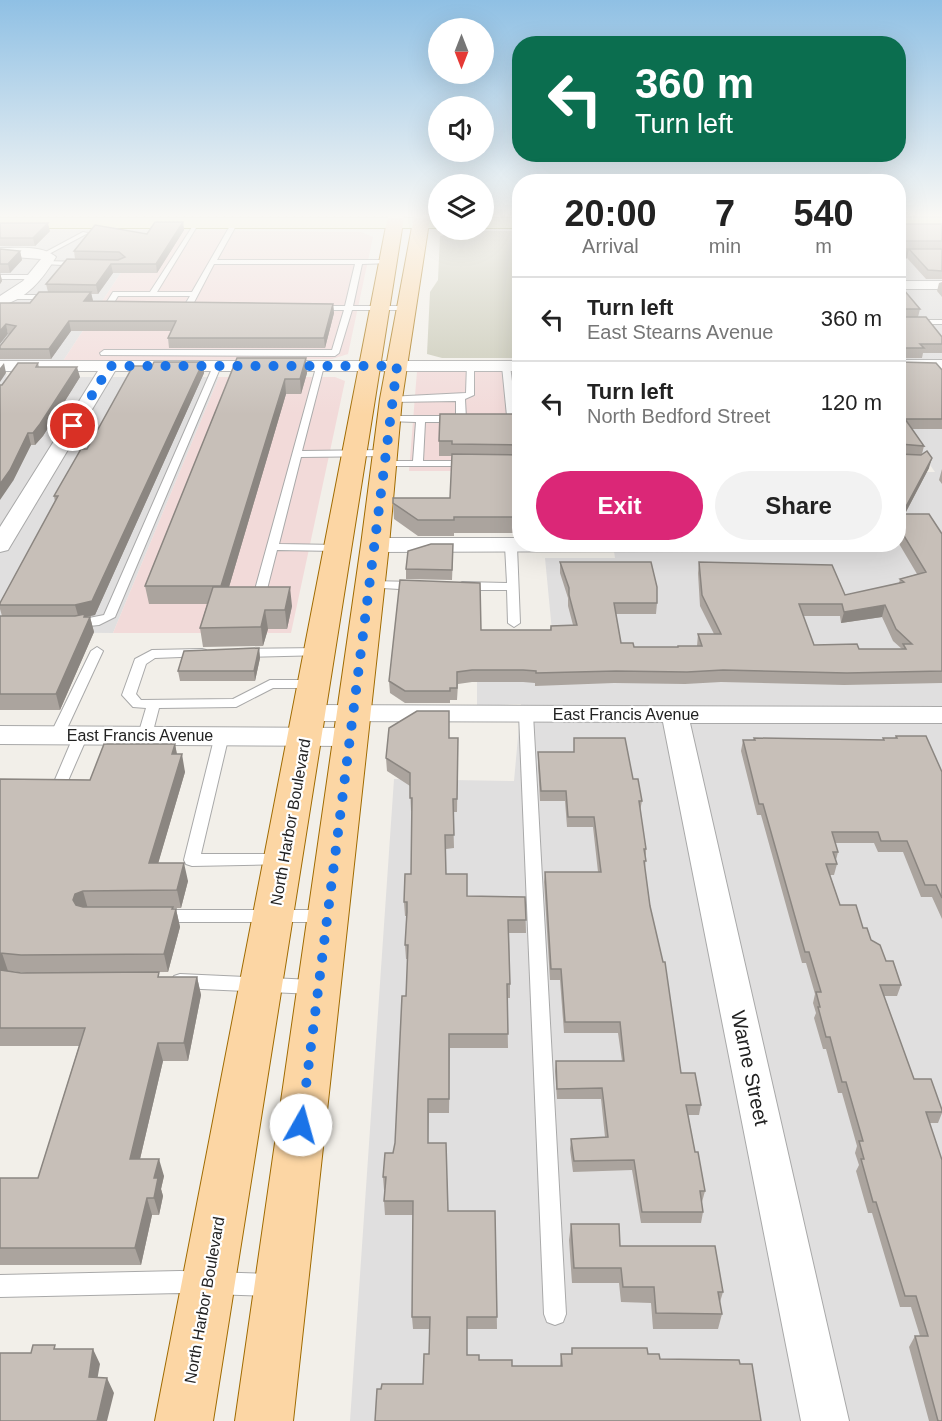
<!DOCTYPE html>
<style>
:root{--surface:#fff;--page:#f2f2f2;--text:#222;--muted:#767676;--line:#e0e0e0;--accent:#db2777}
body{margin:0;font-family:Helvetica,sans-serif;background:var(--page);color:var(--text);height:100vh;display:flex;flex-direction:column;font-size:22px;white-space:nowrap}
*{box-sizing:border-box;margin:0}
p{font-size:20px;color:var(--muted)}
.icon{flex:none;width:33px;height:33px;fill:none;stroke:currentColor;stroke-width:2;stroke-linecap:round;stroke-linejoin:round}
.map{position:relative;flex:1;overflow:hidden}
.panel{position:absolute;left:512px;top:174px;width:394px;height:378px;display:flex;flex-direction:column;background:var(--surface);border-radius:24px;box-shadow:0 6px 24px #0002}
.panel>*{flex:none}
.banner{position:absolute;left:512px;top:36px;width:394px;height:126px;border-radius:24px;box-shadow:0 6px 24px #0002;background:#0b6e4f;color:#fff;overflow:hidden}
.needle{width:39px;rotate:180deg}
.controls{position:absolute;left:428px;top:18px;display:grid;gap:12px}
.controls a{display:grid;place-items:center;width:66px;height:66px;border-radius:50%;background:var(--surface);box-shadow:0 6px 24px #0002;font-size:30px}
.pin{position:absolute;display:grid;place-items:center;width:51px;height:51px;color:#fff;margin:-26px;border:3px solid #fff;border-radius:50%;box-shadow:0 2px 6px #0007}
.me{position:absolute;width:66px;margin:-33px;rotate:7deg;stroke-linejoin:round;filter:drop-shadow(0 0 4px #0008)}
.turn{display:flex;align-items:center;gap:21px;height:126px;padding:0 24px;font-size:27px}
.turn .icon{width:78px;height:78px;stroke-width:2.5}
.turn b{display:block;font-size:42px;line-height:51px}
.eta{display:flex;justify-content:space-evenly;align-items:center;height:102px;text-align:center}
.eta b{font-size:36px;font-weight:700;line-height:42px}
.button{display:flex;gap:12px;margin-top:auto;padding:12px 24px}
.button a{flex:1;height:69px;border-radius:36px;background:var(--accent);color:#fff;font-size:24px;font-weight:700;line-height:69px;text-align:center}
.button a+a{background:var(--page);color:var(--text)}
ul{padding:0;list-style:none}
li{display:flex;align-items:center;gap:18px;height:84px;padding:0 24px;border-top:2px solid var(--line)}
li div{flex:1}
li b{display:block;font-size:22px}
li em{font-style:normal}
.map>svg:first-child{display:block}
.residential{fill:#e0dfdf}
.commercial{fill:#f2dad9}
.construction{fill:#c7c7b4}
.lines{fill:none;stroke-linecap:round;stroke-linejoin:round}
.lane-casing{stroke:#a9a9a9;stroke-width:2}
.street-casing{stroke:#a9a9a9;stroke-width:2}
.secondary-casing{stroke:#707d05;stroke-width:2}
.primary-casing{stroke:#a06b00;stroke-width:2}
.lane{fill:#fff;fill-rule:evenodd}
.street{fill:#fff;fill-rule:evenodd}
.secondary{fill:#f7fabf;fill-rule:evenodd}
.primary{fill:#fcd6a4;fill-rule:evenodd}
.wall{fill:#aba49e;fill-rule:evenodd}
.shaded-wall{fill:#8b8681}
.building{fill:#c7bfb8;stroke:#8b8681;stroke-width:1.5;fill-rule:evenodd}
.route{stroke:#1a73e8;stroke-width:10;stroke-dasharray:0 18}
.labels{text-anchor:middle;stroke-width:4.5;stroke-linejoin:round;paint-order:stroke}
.street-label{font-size:16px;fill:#222;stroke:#fff}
.near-street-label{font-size:20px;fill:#222;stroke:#fff}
</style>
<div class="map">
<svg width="942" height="1421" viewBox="0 0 942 1421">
<rect width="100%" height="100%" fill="#f2efe9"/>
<!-- residential -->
<path class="residential" d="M0 230H149L63 361H0Z
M899 256H942V1421H350L394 779 514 781 521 704 477 706V633L552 631 545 558H615L613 544H898L899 472H935L899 421Z
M0 374H7L6 377H219L113 633 0 632Z"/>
<!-- commercial -->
<path class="commercial" d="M149 230 361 232 373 237 348 354 332 359 63 361Z
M417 371H519V471H409Z
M219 377H335L345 381 291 633H113Z"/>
<!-- construction -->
<path class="construction" d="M459 231H519V358H442L427 354 430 292 438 280 440 236Z"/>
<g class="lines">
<defs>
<path id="lane" d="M196 221 199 223 157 292H192L231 224 234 222 237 224 217 260H390L394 262 392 263 362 264 353 306H407L411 308 407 310H352L339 353 335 356 101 355 100 353 104 350H332L344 310H316L312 308 316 306H345L355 264H214L190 310 183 308 190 296H118L112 306H119V310H104L103 308 113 292H150Z
M83 232 88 233 47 255 42 254Z
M45 261 82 262 86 264 82 266 43 264 41 263Z
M0 275H33L37 277 33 279H0Z
M14 295H54L58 297 54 299H11L10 297Z
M898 320H942V324H898Z
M506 363 510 366 517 419C512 423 502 422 496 421V417L507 416 502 366Z
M214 364 221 366 115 617 99 625 69 628 67 625 69 622 104 615Z
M317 364 324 366 302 451 385 450 390 453 385 456 301 457 279 544 337 545 343 548 337 551 277 550 265 597 263 600H255L253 597Z
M467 364 474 366V395L465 399 466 419 461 422H425L423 461H469L473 462V466H380L379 464 384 461H413L416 422 388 421 385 420V416H456V401L391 402 386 399 388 397 466 393Z
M511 543 517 546 520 623 514 627 508 623 507 590H462L456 586 462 582 507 583 505 546Z
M370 581 416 582 422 586 416 590 366 587 364 585 366 583Z
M97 647 103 651 64 735 57 739 52 738 50 735 91 651Z
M321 648 325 649 327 652 325 655 242 657 236 653 242 649Z
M202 649 206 650 208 653 206 656 155 658 146 664 136 694 141 700 233 699 270 680H314L321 684 314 688H273L236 707 159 708 152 735 145 739 140 738 138 735 146 708 133 707 122 695 135 659 152 650Z
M526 710 533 714 566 1314 563 1322 555 1325 547 1322 544 1314 519 714Z
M81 731 88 735 64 790H43L41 787 43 784 54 782 74 735Z
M222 731 229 735 201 854H281L287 856 289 860 287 864 192 866 186 864 184 860 215 735Z
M159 910H326L332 912 334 916 332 920 326 922H159L153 920 151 916 153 912Z
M180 974 313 980 319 982 322 987 319 992 313 994 180 988 174 986 171 981 174 976Z
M180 1271 272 1274 280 1277 283 1285 280 1293 272 1296 180 1293 0 1297V1275Z"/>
<path id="street" d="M0 248C17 248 43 245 56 257 42 280 27 299 0 306V296L23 281 41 259 0 256Z
M898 281H942V289H898Z
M898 360H942V370H898Z
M0 361H519V371H115L11 545 8 550 0 552V527L98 371H0Z
M375 538H519V544H730L727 549 719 551 375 552 367 550 364 545 367 540Z
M309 705 942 707V723H690L849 1421H801L663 722 309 721 299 719 295 713 299 707Z
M0 726 351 728 361 731 365 737 361 743 351 746 0 744Z"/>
<path id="secondary" d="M898 216H942V225H898Z
M0 218H438V228H0Z
M483 218H519V228H483Z"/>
<path id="primary" d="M388 216H404L213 1421H155Z
M414 216H430L402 399 389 545 293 1421H235L361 545 380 399Z"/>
</defs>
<!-- lane casing -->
<use href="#lane" class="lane-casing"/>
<!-- street casing -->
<use href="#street" class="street-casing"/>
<!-- secondary casing -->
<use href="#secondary" class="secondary-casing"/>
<!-- primary casing -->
<use href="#primary" class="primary-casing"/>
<!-- lane -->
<use href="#lane" class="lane"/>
<!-- street -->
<use href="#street" class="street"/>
<!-- secondary -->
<use href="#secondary" class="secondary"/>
<!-- primary -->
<use href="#primary" class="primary"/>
</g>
<!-- wall -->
<path class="wall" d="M898 216H942V218H898Z
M183 222 184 230 157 273H113L98 294H91L93 301 333 304 334 313 325 348H169L168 338 171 331H71L51 359H0V346L10 334H8L0 303H30L48 292 46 284 75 259 74 251 147 234Z
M0 223 50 231 35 246H0Z
M898 223 900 224H942V279H926L907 258 898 265Z
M0 249 20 251 22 260 10 273H0L2 281 0 284Z
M942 282V297L937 291 939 283Z
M898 283 920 309 918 317 942 337V353H923L922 358H898Z
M237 358 307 373 301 394H286L229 587 292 606 287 629H268L263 646 203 647 200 628 207 604H149L145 586Z
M898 361 899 362 942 370V429H912L924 446 922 454 929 468 905 514 942 534V683L844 685 721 682 685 684 614 683 535 686V683L523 682H472L458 684 457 700H450V703H405L390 693 389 681 481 630H550L551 626 573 625 568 606V598L560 573V562L657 603 656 614H616L621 643 634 647H678V646H697L698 634H714L700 606 698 573 699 562 845 595 899 583 900 579 917 574 898 542ZM803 616H840L841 623 882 617 893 641 902 649H859L814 645Z
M203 362 204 373 95 615 86 617H90L94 632 60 710H0V616H2L0 609V603L55 502 54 496 87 449 152 366Z
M38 363 39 367 80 377 43 436 35 445H31L13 481 2 385Z
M519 414V533H454V536H418L394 519 393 503 450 498 452 456H439V441Z
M942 469V484L939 480Z
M453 554 452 580 406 579V569Z
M259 648 260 658 255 681H180L178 671Z
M417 711H449V738H458L457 812H453L454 848 446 849V874H467V896L525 897 526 933H509L510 984V998H507L508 1048H450L449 1113H429L428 1143H446L448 1211H495L497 1329H467V1355H479V1360H512V1366H560L561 1354H571L572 1348H647L648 1354H659L660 1359 739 1360 740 1364H752L761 1421H375L377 1389H381L382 1384H423L424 1354H429L430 1329H413L412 1317 413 1215H385L384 1201 385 1190H384L383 1177 385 1153H393L395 1143 402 996H406L408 959H406L405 945 407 916H405L404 902 405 874H411L412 811H411L410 786 387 771 386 758 389 728Z
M896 736 942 772V919L932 897H921L903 852H878L874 843H835L838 852 836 860 837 864 834 875H830L840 905 863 928 901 985 897 996H884L914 1079 942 1110V1113L938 1123H930L942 1421H929L909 1347 915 1336H920L911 1307H900L872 1213H868L856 1171 859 1165 855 1153 857 1146 842 1093H838L826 1049H823L814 1018 816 1013 813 1003 815 994 806 963H802L761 815H757L741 751 743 740H753L754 738 883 740V738H895Z
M175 744 177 754 185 772 158 863 188 881 181 908H173V909H176L180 927 168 972 27 973 8 971 21 973 160 977H197L201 995 188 1061H163L140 1159 164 1176 161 1189 163 1196 159 1215H152L141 1265H0V1178H38L79 1046H0V779L90 780Z
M538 752H573L633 779 642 801 640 811 646 849 645 871 650 906 681 1073 701 1105 699 1115H688L695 1152 705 1191 702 1202H701L703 1212 701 1223H641L632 1170 573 1172 570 1149 571 1139 605 1137 601 1099H557L555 1071 556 1061H622L618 1033H564L560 980H550L544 882 545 872H598L593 827H567L565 801H540L538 763Z
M571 1224 723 1292 720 1302 722 1314 718 1329H653L651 1303 621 1302 619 1283H572L569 1240Z"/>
<!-- shaded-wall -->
<path class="shaded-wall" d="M183 222 184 230 157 273 156 264Z
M48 223 50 231 35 246 33 238Z
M909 249 907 258 898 265V258Z
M20 251 22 260 10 273 8 264Z
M111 264 113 273 98 294 96 285Z
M0 272 2 281 0 284Z
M91 292 93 301H84Z
M333 304 334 313 325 348 324 338Z
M69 321 71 331 51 359 49 349Z
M6 324 8 334 0 344V331Z
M306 358 307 373 301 394 300 379Z
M203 362 204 373 95 615 86 617H90L94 632 60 710 56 694 79 619 75 605Z
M4 363 6 373 0 382V368Z
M77 367 80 377 43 436 35 445 33 433Z
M285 379 286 394 224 604 221 586Z
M28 433 31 445 13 481 0 500V484Z
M932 458 929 468 899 525 902 514Z
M290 587 292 606 287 629 285 610Z
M885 605 882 617 841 623 844 612Z
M265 610 268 629 263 646 261 627Z
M259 648 260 658 255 681 254 671Z
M175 744 178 761 172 754Z
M182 754 185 772 153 881 149 863Z
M184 863 188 881 181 908 177 890Z
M83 891 88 909 80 912 73 900 75 894Z
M173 907 174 914 176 909 180 927 168 972 164 954Z
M0 953H2L8 971 0 974Z
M197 977 201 995 188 1061 184 1043Z
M158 1043 163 1061 136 1176 130 1159Z
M159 1159 164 1176 161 1189 163 1196 159 1215 154 1198V1178Z
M147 1198 152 1215 141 1265 135 1248Z
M93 1349 100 1364 95 1392 89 1377Z
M107 1378 114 1393 107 1421H97Z"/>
<!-- building -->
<path class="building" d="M155 222H183L156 264H111L96 285 46 284 67 259 118 260 125 257 119 252 74 251 95 225 147 234Z
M0 223H48L33 238H0Z
M898 223 900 224H942V241H900L898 244V228H900L898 227Z
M898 248 900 249H942V271L928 270 909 249 898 258Z
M0 249 20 251 8 264H0Z
M898 283 920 309H900L898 316Z
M39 292H91L84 301 333 304 324 338H168L176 321H69L49 349H0V346L16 326 6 324 0 331V303H30Z
M898 317H926L942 337V344H920L924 348H900L898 350Z
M237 358H306L300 379H285L221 586H145Z
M898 361 899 362 936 363 942 370V419H905L924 446 900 444 898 446Z
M154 362H203L92 601 75 605H0V603L58 496H54L81 449H87L133 366H152Z
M18 363H38L36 367H77L40 424 33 433H28L10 470 0 484V385H2Z
M440 414H519V445L452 444V441H439Z
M898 450 899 454 921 455 927 451 932 458 902 514H929L942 534V671L847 673 723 670 687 672 616 671 536 673V671L523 670H472L457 672V688H450V691H405L389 681 400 580 480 583 481 630H551V626L577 625 569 595V588L560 562H651L657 587V603H614L621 643H633L634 647H678V646H702L698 634H721L702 595 699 562 832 565 845 595 904 582 900 579 926 572 898 526ZM799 604H842L844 612 885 605 896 629 912 644H903L906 649H859L857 644 814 645Z
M452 454 519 455V517H454V520H418L393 503V498H450Z
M431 544H453L452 570 406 569 408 551Z
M213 587H290L285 610H265L261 627 200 628Z
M85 614 84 617H90L56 694H0V616H75Z
M259 648 254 671H178L184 651Z
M417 711H449V738H458L457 799H453L454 835H445L446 874H467V896L525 897 526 920H508L510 984H507L508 1034H449V1099H428V1143H446L448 1211H495L497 1317H467V1355H479V1360H512V1366H562L561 1354H572V1348H647L648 1354H659L660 1359 739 1360 740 1364H752L761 1421H375L377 1389H381L382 1384H423L424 1354H429L430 1317H412L413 1201H384L386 1177H383L385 1153H393L395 1143 402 996H406L408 945H405L407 912V902H404L405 874H411L412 798H410V773L386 758 389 728Z
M896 736H926L942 772V898L936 885H925L907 841H881L878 832H832L838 852H833L837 864H826L840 905H856L863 928H867L871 940 880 945 886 961H893L901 985H880L914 1079H931L942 1110V1112H926L942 1160V1421H938L915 1336H928L916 1296H905L876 1202H873L861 1159H864L859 1141H863L846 1082H842L830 1037H826L818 1007H820L816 992H821L809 952H805L763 804H759L743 740H755L754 738 884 740 883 738H897Z
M574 738H625L633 779H638L642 801H639L646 849H644L646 861H644L650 906 663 962H665L681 1073H695L701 1105H686L695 1152H698L705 1191H700L703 1212H642L634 1160 574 1161 571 1139 608 1137 602 1088 557 1089 556 1061H624L620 1022H565L561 969H551L545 872H601L594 817H568L566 791H541L538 752H574Z
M104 744H175L172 754H182L149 863H184L177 890 83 891 75 894 73 900 76 905 83 907H173L172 909H176L164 954 21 955 0 953V779L90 780Z
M0 970 21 973 159 972 158 977H197L184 1043H158L130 1159H159L154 1178H158L154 1198H147L135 1248H0V1178H38L85 1028H0Z
M571 1224H619L620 1246H715L723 1292H718L722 1314 656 1313 654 1287H623L621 1268H574Z
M33 1345H55L54 1349H93L89 1377 107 1378 97 1421H0V1353H31Z"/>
<!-- sky -->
<linearGradient id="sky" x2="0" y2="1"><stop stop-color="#8fc0e4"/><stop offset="0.52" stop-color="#f9f8f5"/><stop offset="1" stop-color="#f9f8f5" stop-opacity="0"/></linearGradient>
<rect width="942" height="415" fill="url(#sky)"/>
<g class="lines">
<!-- route -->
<path class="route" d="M73 426 110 366H397L301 1125"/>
</g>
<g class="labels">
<!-- street labels -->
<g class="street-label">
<text x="626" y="720">East Francis Avenue</text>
<text x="140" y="741">East Francis Avenue</text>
<text transform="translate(290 822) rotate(-80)" y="6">North Harbor Boulevard</text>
<text transform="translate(204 1300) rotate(-80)" y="6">North Harbor Boulevard</text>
</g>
<!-- near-street labels -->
<g class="near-street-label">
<text transform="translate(750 1068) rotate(78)" y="7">Warne Street</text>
</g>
</g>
</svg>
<div class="controls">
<a><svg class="needle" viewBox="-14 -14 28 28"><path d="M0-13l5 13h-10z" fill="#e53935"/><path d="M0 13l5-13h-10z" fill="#767676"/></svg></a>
<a><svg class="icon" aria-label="sound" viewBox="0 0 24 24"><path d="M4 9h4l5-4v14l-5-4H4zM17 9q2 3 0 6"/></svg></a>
<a><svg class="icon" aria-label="layers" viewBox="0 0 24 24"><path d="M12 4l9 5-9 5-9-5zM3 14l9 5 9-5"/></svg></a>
</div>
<div class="pin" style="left:73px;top:426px;background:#d93025"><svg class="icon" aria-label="arrive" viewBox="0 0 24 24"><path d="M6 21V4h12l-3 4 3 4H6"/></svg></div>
<svg class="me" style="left:301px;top:1125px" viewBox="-20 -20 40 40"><circle r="19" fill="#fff"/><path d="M0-13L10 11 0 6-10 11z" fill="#1a73e8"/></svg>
<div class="banner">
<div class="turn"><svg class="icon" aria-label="left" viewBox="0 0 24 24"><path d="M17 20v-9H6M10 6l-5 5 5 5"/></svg><div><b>360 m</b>Turn left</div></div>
</div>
<section class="panel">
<div class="eta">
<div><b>20:00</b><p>Arrival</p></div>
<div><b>7</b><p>min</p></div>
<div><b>540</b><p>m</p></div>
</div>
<ul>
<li><svg class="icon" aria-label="left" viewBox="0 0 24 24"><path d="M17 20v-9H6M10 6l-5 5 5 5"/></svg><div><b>Turn left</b><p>East Stearns Avenue</p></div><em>360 m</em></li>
<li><svg class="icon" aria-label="left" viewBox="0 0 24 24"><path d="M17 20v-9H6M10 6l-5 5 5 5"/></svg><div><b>Turn left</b><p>North Bedford Street</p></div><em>120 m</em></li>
</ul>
<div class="button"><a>Exit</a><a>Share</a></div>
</section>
</div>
